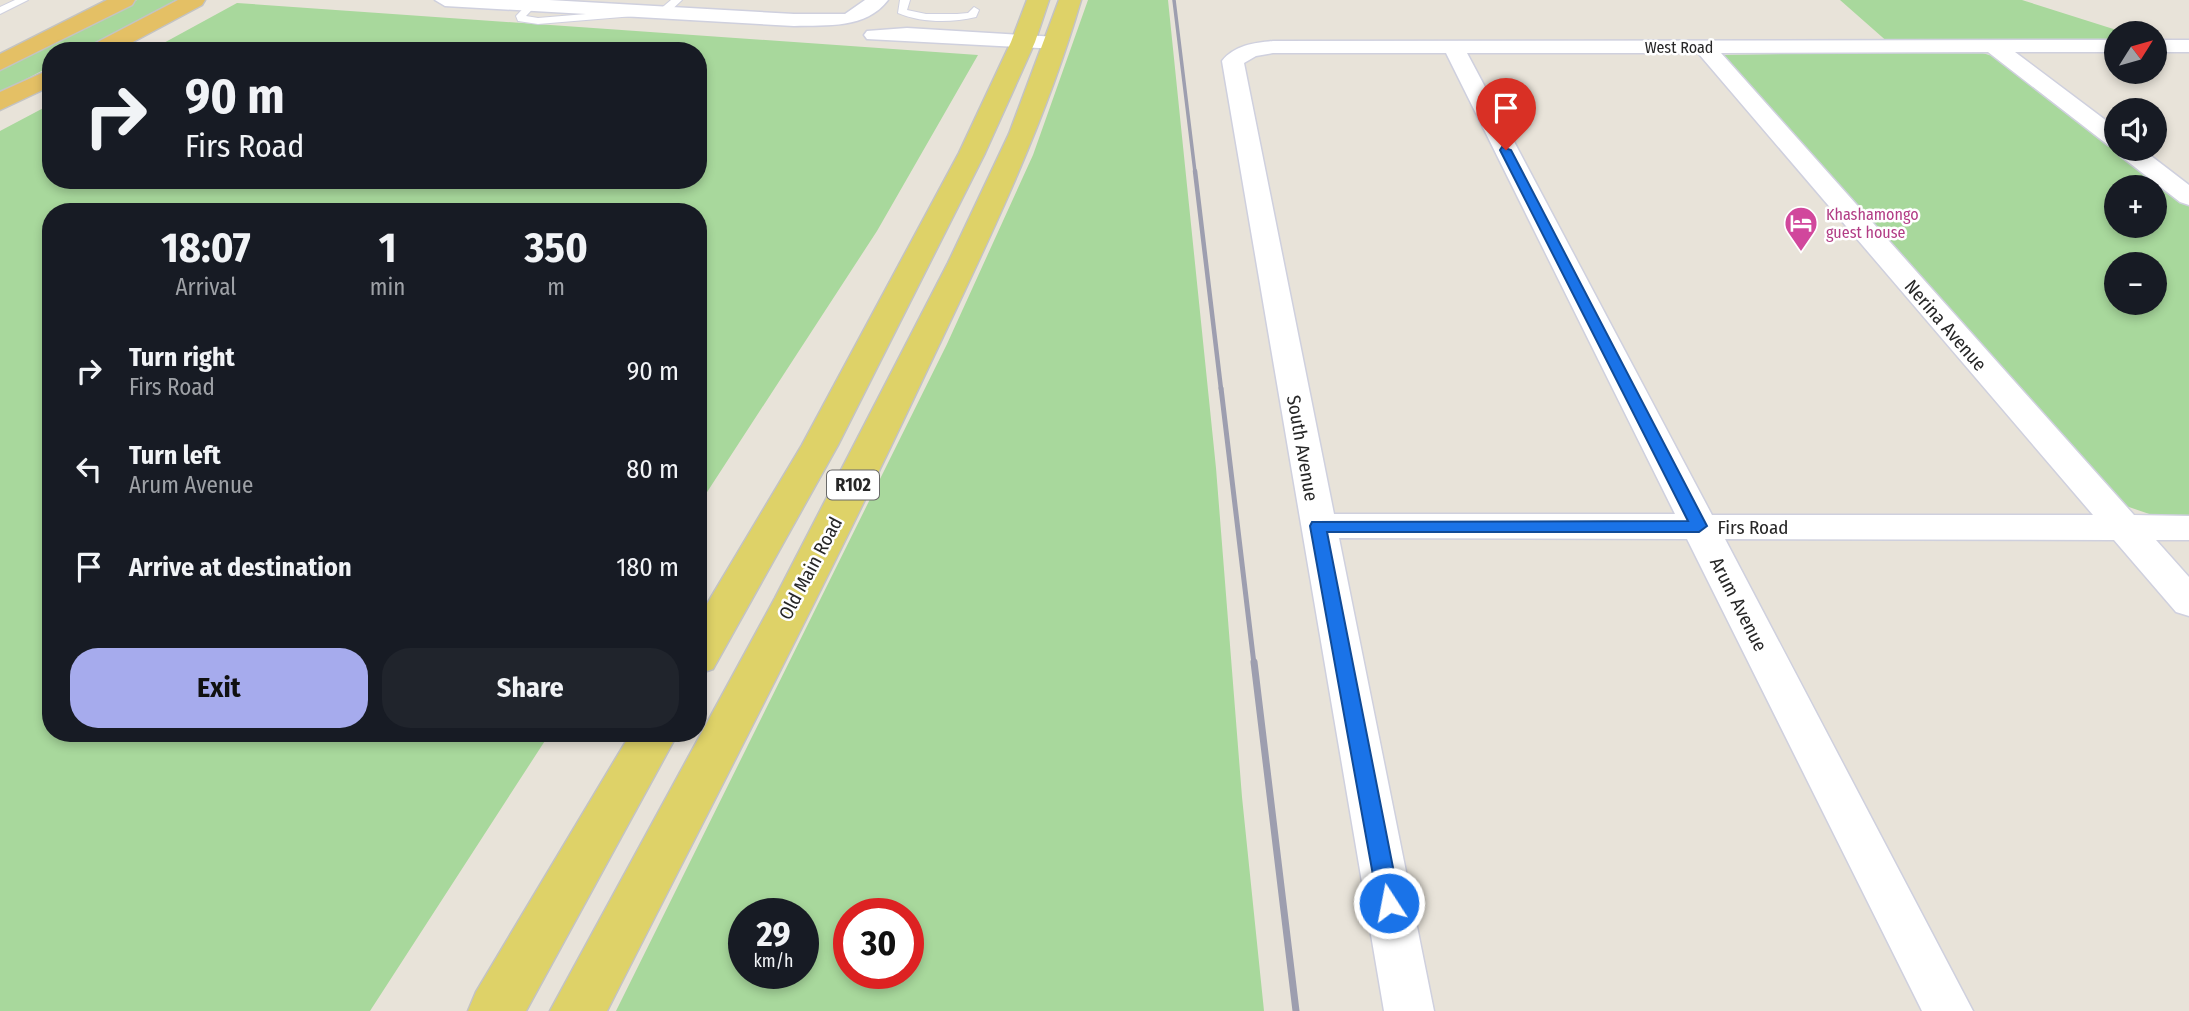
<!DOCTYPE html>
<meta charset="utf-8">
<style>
:root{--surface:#171b24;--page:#20242c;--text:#f1f3f6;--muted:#9ea1a6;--accent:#a6abed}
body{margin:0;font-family:"Fira Sans Condensed",sans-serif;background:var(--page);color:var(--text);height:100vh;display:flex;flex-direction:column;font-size:26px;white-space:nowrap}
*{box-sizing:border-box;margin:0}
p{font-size:23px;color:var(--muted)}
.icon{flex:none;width:38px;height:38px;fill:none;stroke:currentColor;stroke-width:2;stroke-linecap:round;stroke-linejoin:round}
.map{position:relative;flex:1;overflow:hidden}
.sheet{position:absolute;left:42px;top:203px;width:665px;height:539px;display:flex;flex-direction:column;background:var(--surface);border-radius:28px;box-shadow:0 4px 10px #0003}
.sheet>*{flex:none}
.guide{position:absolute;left:42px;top:42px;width:665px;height:147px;border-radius:28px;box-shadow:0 4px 10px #0003;background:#171b24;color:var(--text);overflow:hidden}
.needle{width:46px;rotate:53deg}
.tools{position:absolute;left:2104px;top:21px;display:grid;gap:14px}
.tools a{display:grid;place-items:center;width:63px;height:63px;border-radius:50%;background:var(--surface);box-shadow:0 4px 10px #0003;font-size:35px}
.speed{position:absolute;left:728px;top:898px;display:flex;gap:14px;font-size:35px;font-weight:700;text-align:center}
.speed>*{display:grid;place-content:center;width:91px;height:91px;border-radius:50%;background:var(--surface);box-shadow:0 4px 10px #0003;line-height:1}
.speed small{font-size:18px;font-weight:400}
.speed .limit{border:10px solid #d22;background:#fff;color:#111}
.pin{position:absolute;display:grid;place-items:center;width:60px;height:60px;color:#fff;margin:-72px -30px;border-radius:50% 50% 50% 0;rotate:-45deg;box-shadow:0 0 7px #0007}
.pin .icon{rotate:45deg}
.me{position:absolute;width:77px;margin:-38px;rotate:349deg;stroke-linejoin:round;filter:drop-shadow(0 0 5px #0008)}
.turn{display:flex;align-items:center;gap:24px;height:147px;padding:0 28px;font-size:32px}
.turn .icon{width:91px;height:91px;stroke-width:2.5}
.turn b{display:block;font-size:49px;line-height:60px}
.eta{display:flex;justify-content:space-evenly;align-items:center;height:119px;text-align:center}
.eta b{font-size:42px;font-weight:700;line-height:49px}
.cta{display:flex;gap:14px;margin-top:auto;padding:14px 28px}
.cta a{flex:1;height:80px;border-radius:28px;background:var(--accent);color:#111;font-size:28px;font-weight:700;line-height:80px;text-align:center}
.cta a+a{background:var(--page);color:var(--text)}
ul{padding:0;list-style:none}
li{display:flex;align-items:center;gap:21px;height:98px;padding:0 28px}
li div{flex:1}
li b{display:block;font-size:26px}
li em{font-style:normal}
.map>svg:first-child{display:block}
.green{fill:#a8d89c;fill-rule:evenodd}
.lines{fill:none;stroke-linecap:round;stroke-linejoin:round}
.service-casing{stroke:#cfd0de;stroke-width:2}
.minor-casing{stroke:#cfd0de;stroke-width:3}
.primary-casing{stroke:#c3c3c3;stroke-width:3}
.trunk-casing{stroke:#c3c3c3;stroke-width:3}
.service{fill:#fff;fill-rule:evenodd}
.minor{fill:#fff;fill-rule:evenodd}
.primary{fill:#ded268;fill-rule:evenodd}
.trunk{fill:#e4c065;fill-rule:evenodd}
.rail-far3{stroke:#9d9eaf;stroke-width:3.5}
.rail-far2{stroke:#9d9eaf;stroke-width:4.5}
.rail-far1{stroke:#9d9eaf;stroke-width:5}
.rail{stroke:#9d9eaf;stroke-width:7}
.route{fill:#1a73e8;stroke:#114b97;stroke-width:2}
.labels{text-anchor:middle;stroke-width:5;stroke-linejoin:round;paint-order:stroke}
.far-street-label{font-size:16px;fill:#272727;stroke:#fff}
.far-hotel-label{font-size:16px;fill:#b23c85;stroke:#fff;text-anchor:start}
.shield{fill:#fff;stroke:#686868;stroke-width:2}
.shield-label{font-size:18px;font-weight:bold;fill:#272727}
.street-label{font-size:19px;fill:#272727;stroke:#fff}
</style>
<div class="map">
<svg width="2189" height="1011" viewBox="0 0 2189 1011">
<rect width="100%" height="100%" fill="#e8e3d9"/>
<!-- green -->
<path class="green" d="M137 0H176L80 51H51V66L0 93V70Z
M1088 0H1168L1216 468 1242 797 1264 1011H616L947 344 1033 155ZM744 914H803V973H744ZM849 914H908V973H849Z
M1840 0H2022L2126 33H2116V43L1890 44Z
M237 3 978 55 877 231 698 506V212H51V733H550L370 1011H0V131L51 104V180H698V51H149Z
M1976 51 1999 58 2189 205V518L2158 517 2126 506 1721 55ZM2116 187H2154V226H2116ZM2116 264H2154V303H2116Z"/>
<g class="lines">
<defs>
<path id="service" d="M15 0H28L0 14V7Z
M531 0H541L526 16 538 18 634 10 639 13 634 16 538 24 518 21 516 16Z
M671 0H682L666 15H658V11Z
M900 0H910L907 10 926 14H957L968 13 974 7 979 10 976 17C951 23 922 23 898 13Z"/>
<path id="minor" d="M435 0H549L794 14H845L865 0H888C866 29 827 25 794 26L445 6Z
M907 28 1057 37 1064 39 1067 43 1064 47 1057 49 867 39 864 35 867 31Z
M2116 40V52H2015L2116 128V147L2108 145 1988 52 1721 53 2134 515 2189 516V540H2156L2189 577V616L2176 612 2114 540 1725 539 1973 1011H1922L1687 539 1339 538 1434 1011H1384L1222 61C1235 45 1254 43 1273 41ZM1273 53H1446L1675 514H1334L1244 63 1256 56ZM1467 53H1698L2093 515H1712Z
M2154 40H2189V52H2154Z
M2116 148 2142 149 2189 185V205L2180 202 2118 154Z"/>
<path id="primary" d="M1027 0H1049L1035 42 985 153 838 445 713 669 698 674V619L802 445 959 153 1011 42Z
M1059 0H1081C1042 134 980 258 921 383 821 595 713 802 607 1011H550L775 598 948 263 1009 134Z
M631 733H678L526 1011H468L476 992Z"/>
<path id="trunk" d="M107 0H135L132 5 0 70V54Z
M178 0H205L202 5 116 51H87L90 46Z
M51 69V86L0 110V92Z"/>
</defs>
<!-- service casing -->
<use href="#service" class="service-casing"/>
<!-- minor casing -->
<use href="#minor" class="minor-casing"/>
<!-- primary casing -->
<use href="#primary" class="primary-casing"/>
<!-- trunk casing -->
<use href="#trunk" class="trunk-casing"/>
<!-- service -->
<use href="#service" class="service"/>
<!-- minor -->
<use href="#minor" class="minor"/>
<!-- primary -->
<use href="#primary" class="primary"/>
<!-- trunk -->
<use href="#trunk" class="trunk"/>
<!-- rail-far3 -->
<path class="rail-far3" d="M1174 0 1195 172"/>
<!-- rail-far2 -->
<path class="rail-far2" d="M1195 171 1221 389"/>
<!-- rail-far1 -->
<path class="rail-far1" d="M1221 388 1254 664"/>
<!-- rail -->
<path class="rail" d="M1254 662 1296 1011"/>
</g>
<!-- route -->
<path class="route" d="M1502 147 1511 150 1707 526 1699 532H1327L1400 903 1396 910 1389 913 1381 910 1378 903 1310 526 1312 522 1688 521 1500 150Z"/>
<!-- icons -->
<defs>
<symbol id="hotel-pin" viewBox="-11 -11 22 30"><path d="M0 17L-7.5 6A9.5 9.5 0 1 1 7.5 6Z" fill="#d1479c" stroke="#fff"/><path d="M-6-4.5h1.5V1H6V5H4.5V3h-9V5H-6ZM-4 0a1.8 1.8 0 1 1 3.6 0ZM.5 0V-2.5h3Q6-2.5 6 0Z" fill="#fff"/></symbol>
</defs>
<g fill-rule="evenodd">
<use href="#hotel-pin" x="1782" y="204" width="38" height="52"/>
</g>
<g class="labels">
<!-- far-street labels -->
<g class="far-street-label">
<text x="1679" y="53">West Road</text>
</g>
<!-- far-hotel labels -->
<g class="far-hotel-label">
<text x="1826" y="220">Khashamongo<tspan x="1826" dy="18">guest house</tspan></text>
</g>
<!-- shield labels -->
<rect class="shield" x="827" y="470.5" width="52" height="29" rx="5"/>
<g class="shield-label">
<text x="853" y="491">R102</text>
</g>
<!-- street labels -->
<g class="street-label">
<text transform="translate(1946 325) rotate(49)" y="7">Nerina Avenue</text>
<text transform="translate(1303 448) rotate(80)" y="7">South Avenue</text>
<text x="1753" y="534">Firs Road</text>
<text transform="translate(810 568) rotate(-62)" y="7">Old Main Road</text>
<text transform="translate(1739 604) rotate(63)" y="7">Arum Avenue</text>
</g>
</g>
</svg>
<div class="tools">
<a><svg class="needle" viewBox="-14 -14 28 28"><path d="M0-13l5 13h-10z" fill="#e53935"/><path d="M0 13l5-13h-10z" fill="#9ea1a6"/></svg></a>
<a><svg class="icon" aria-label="sound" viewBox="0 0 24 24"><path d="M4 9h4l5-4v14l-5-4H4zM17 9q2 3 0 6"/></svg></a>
<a>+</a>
<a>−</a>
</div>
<div class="speed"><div>29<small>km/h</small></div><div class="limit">30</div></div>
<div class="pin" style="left:1506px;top:150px;background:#d93025"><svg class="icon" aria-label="arrive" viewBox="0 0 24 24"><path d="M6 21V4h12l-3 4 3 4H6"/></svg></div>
<svg class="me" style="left:1389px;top:903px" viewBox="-20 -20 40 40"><circle r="17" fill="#1a73e8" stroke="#fff" stroke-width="3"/><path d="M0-11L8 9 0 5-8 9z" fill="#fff"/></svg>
<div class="guide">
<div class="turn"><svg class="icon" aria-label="right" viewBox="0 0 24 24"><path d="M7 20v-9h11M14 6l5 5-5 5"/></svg><div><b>90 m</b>Firs Road</div></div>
</div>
<section class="sheet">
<div class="eta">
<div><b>18:07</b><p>Arrival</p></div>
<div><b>1</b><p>min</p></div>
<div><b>350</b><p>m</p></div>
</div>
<ul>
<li><svg class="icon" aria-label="right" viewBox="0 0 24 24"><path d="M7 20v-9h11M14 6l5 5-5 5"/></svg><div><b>Turn right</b><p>Firs Road</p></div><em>90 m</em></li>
<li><svg class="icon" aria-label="left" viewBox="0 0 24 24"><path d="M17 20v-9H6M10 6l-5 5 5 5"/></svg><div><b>Turn left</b><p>Arum Avenue</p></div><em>80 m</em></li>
<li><svg class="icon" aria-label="arrive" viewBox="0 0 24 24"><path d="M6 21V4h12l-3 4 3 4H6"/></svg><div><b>Arrive at destination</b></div><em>180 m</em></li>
</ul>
<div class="cta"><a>Exit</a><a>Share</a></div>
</section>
</div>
